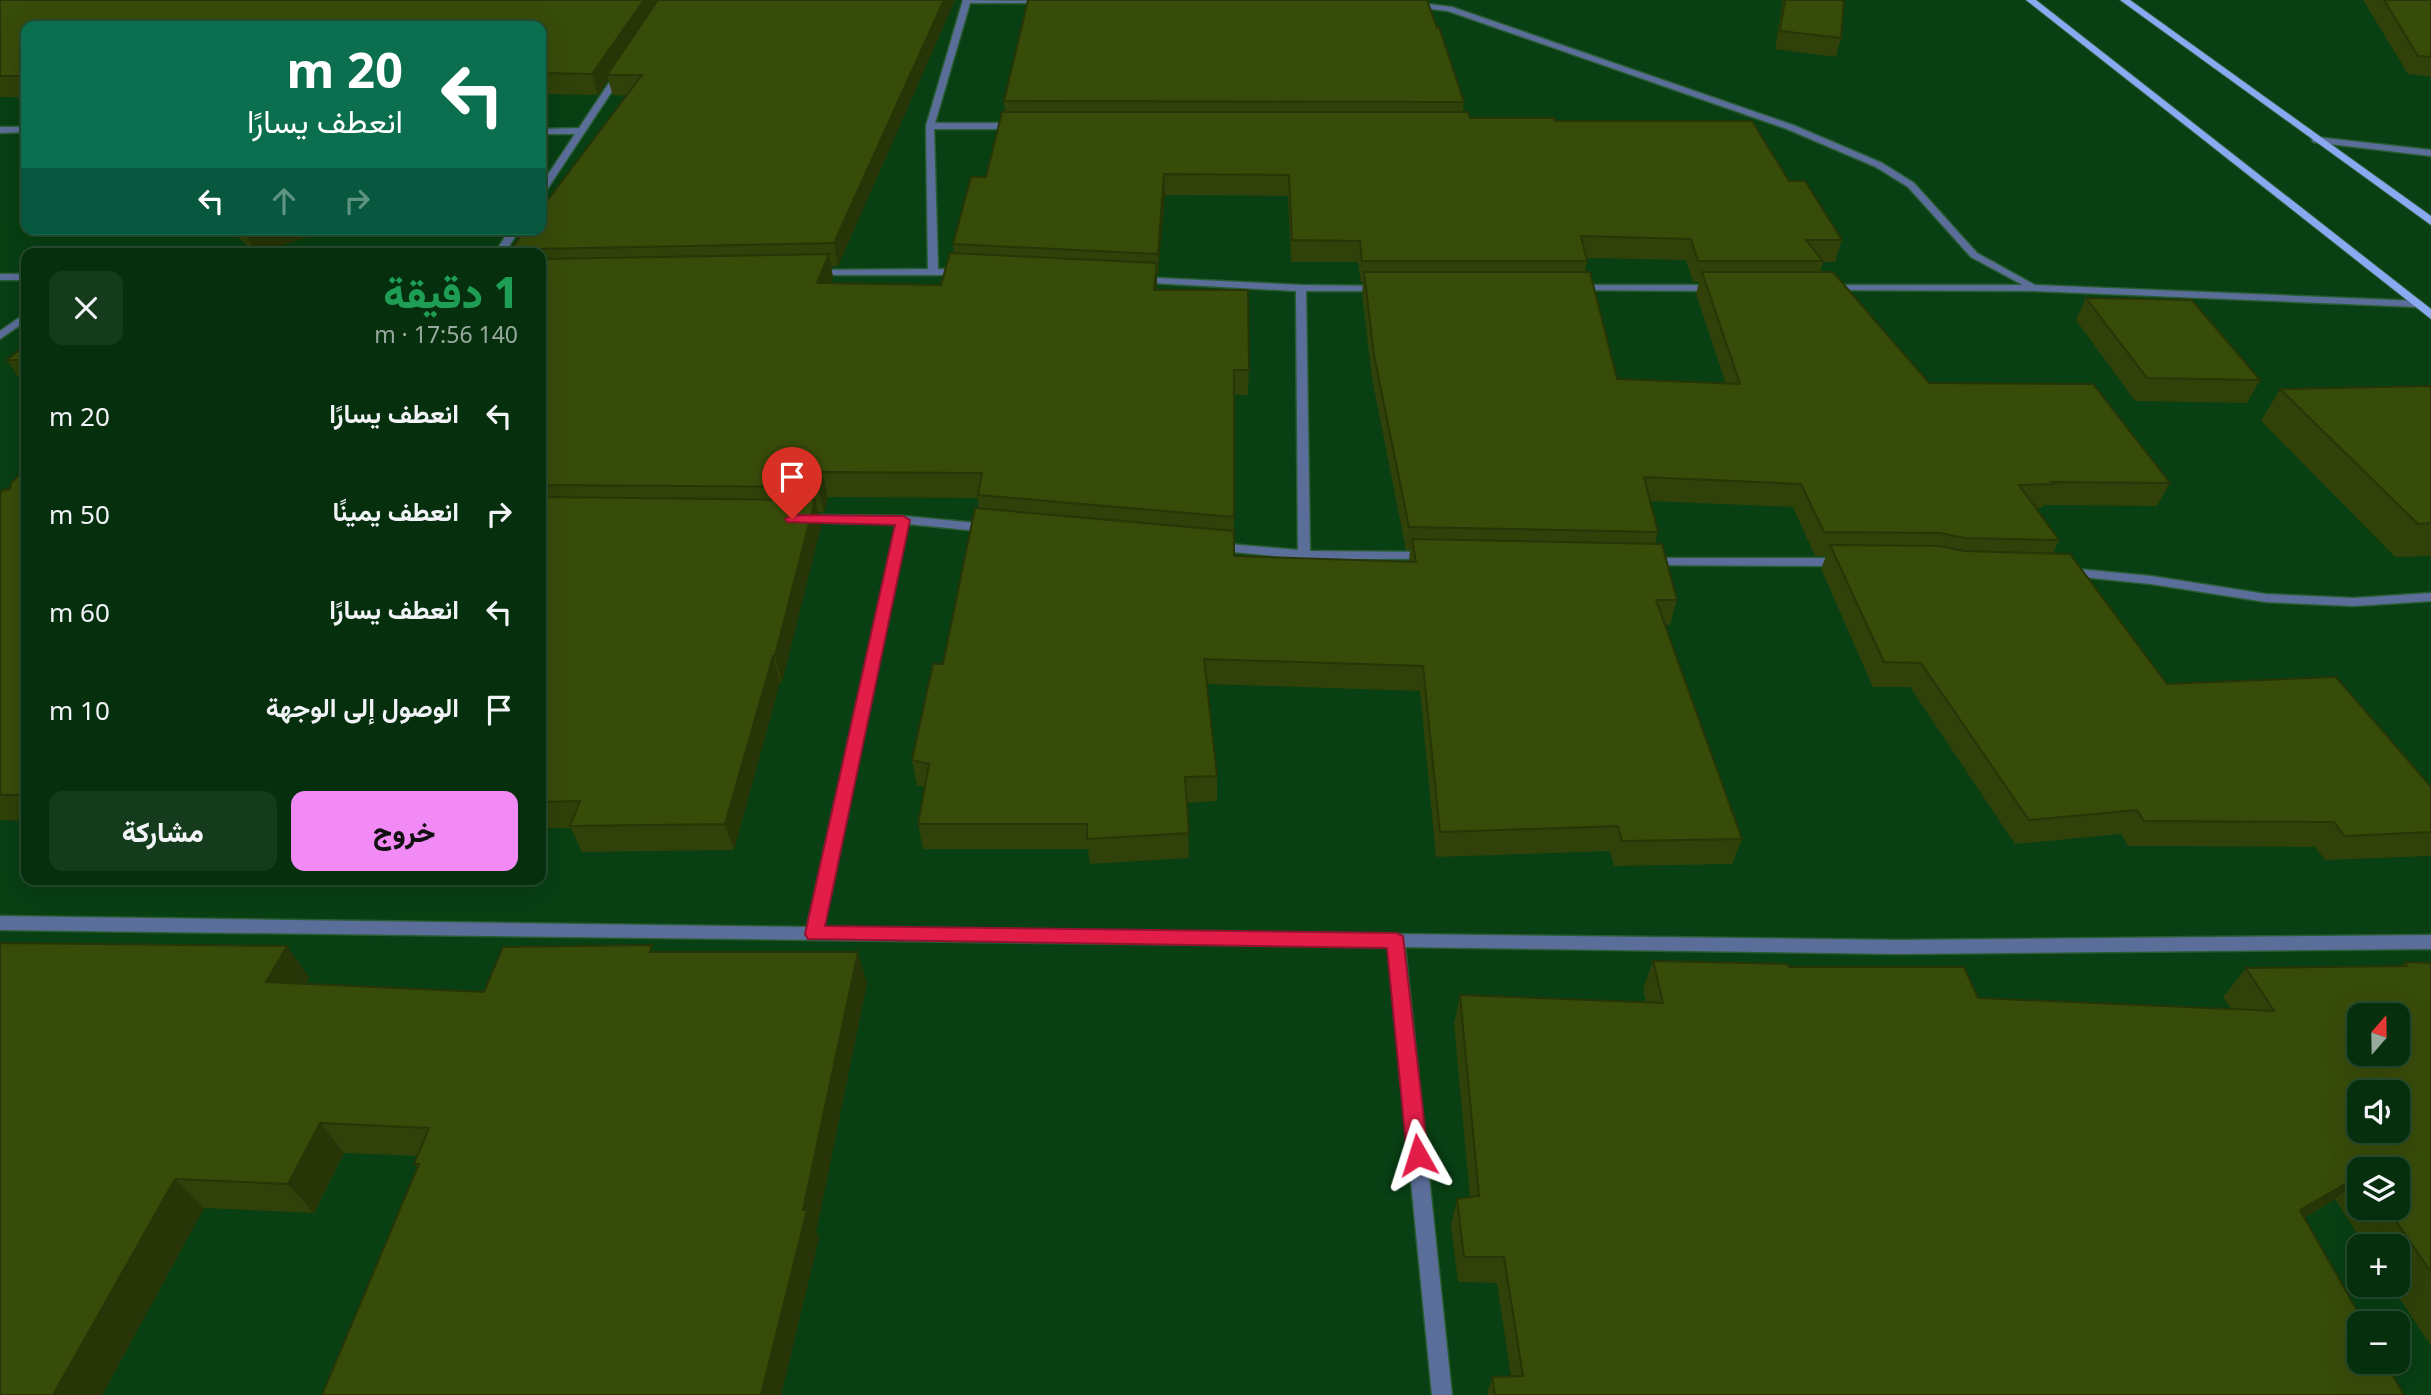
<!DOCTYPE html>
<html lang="ar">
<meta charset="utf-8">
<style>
:root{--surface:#062f0e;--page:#143b1c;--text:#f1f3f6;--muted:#98a99e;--line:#274a2e;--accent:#f18af4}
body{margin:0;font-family:"Noto Sans",Vazirmatn,sans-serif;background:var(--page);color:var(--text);direction:rtl;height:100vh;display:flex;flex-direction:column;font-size:26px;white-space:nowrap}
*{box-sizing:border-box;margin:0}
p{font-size:23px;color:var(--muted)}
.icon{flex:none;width:38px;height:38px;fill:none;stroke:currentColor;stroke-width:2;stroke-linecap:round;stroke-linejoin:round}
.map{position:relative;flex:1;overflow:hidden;direction:ltr}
.side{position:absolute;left:21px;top:248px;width:525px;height:637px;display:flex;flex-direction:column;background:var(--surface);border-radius:14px;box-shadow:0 7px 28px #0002,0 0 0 2px var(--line);direction:rtl}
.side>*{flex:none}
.banner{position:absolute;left:21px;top:21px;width:525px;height:214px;border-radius:14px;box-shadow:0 7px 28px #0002,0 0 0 2px var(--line);direction:rtl;background:#0b6e4f;color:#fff;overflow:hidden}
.needle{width:46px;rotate:20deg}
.controls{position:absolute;left:2347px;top:1003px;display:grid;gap:14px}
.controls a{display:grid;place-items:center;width:63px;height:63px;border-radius:14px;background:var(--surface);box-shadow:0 7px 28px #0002,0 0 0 2px var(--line);font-size:35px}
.pin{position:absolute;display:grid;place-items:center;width:60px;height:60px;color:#fff;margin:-72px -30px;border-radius:50% 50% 50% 0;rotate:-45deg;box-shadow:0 0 7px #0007}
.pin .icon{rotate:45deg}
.me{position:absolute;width:77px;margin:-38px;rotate:354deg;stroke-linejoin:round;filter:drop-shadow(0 0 5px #0008)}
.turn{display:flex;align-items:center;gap:24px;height:147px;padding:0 28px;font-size:32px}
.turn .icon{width:91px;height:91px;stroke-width:2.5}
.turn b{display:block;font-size:49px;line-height:60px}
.lanes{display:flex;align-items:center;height:66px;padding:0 28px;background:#0003;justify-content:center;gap:35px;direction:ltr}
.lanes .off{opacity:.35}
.round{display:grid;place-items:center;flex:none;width:74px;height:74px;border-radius:14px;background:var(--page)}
.overview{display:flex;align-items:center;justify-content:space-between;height:119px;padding:0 28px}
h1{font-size:42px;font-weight:800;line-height:52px;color:#1e9e55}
.button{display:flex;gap:14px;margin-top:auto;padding:14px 28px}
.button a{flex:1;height:80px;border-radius:14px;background:var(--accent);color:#111;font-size:28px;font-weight:800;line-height:80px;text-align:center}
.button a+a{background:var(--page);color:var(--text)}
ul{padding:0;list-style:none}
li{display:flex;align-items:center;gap:21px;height:98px;padding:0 28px}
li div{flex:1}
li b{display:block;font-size:26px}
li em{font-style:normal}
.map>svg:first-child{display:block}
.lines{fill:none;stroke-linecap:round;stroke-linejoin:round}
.street-casing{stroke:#2a5c34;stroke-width:3}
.primary-casing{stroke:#2a5c34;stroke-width:2}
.street{fill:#5b6e9a;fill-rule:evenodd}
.primary{fill:#8aa9f0;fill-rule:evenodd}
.wall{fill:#304109;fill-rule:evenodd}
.shaded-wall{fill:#273507}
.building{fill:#384c0a;stroke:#273507;stroke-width:2;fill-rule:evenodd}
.route{fill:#e11d48;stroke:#92132f;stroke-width:2}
</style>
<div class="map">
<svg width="2431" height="1395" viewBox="0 0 2431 1395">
<rect width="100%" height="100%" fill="#083f13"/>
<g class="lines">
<defs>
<path id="street" d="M963 0 1050 1 1046 3H970L935 123H1016L1020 126 1016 129H934L938 269H964L969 272 964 275H810L808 273 813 270 928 269 926 126Z
M1410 2 1452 7 1793 125 1882 163 1914 183 1977 253 2035 285 2418 301 2423 304 2418 307 2034 291 1824 290V286L1828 285H2023L1971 257 1908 187 1876 167 1787 129 1448 11 1407 6Z
M617 71 624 73 546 191 541 194V185L575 134H541V129L579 128Z
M0 127H26V132L0 133Z
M2316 137 2431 150V156L2313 142 2312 140Z
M510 229H520L504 254H494Z
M0 274H26V280H0Z
M1138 277 1301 285 1384 286V290L1380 291H1306L1310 551 1428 552 1434 556 1432 559H1304L1213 550 1211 547 1213 544 1217 543 1298 550 1296 291 1134 282V278Z
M1576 285H1716L1721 288 1716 291 1572 290V286Z
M26 313V321L0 339V331Z
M802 515 903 516 988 524 994 528 988 532 908 524 824 927 1899 940 2431 935V949L1899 954 1405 947 1452 1395H1432L1388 947 0 930V916L807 927 896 524 798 522 796 519Z
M1651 558H1841L1847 562 1841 566 1647 565 1645 562Z
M2067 568 2151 576 2266 594 2354 598 2431 593V601L2354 606 2266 602 2151 584 2062 575 2061 572Z"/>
<path id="primary" d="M2026 0H2036L2431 309V319Z
M2120 0H2130L2431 216V225Z"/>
</defs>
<!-- street casing -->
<use href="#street" class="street-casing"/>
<!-- primary casing -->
<use href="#primary" class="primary-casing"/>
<!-- street -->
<use href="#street" class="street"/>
<!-- primary -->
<use href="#primary" class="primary"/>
</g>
<!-- wall -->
<path class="wall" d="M0 0H656L657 1 658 0H955L838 266H831L833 278 831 283 941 285 954 253 953 244 986 177 1005 112 1004 101 1464 102 1463 112 1470 118 1555 121 1789 181 1842 240 1835 262H1823L1820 272 1929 383 2170 483 2157 506 2043 505 2042 508H2036L2059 540 2053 554 2167 684 2431 787V856L2325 860 2315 847 2128 846 2121 834 2015 844 1910 687H1873L1821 569 1826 556H1815L1793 507 1650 501 1658 532 1655 544 1677 600 1670 625H1665L1742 839 1732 864 1614 866 1610 851 1436 857 1420 691 1207 684 1217 776V801L1187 803 1189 858 1090 864 1088 849H923L918 824 925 787 917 785 912 760 943 664 979 509 978 498 828 497 824 513 818 512 821 526 782 682H780L734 850 582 852 571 828H541V254H507L627 96 613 95 608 80 598 95 541 94V26H26V97H0ZM1165 195 1288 196 1291 262H1358L1361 282H1363L1362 294 1372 378 1406 550H1410L1409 562 1234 556V395H1248L1249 370 1157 290V275H1158ZM1586 258 1686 260 1693 282H1699L1696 294 1726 384 1617 379 1585 272 1587 261Z
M1783 0H1844L1841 38 1836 57 1775 49Z
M2363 0H2431V77L2408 74Z
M231 229H333L255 254Z
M2086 298 2260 380 2247 403 2135 401 2076 320Z
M26 344V384H23L7 360Z
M2431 386V556L2395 557 2261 421 2280 389Z
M26 468V821L0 820V493L10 489Z
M655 952 867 983 816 1232 819 1238 781 1395H322L417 1167 414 1164 418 1156 344 1153 314 1213 204 1208 102 1395H0L309 977 306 984 484 992Z
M1653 961 1789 967 1978 998 2231 1009 2223 997 2246 968 2401 966 2405 962 2431 963V1346L2390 1284H2398V1246H2365L2335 1199 2304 1218 2404 1395H1487L1492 1377H1511L1497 1283 1458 1282 1451 1225 1457 1199 1470 1197 1454 1024 1460 995 1646 1002 1643 989ZM2359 1169 2398 1208H2359Z"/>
<!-- shaded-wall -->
<path class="shaded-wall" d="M644 0H656L658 7 607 75 608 80 598 95 592 74Z
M944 0H955L838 266 834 243Z
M1164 174 1165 195 1158 275V254Z
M248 229H333L255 254 244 230Z
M829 254 833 278 822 307 817 283Z
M1157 263V287L1155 313 1154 290Z
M822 472 828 497 824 513 818 487Z
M815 500 821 526 782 682 775 656Z
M773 656 780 682 734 850 725 824Z
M287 946 309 977 290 1013 266 982Z
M858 952 867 983 816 1232 819 1238 781 1395H761L803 1210Z
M320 1123 344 1153 314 1213 288 1184Z
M2359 1176V1177L2335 1199 2273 1236 2300 1210Z
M175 1179 204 1208 102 1395H53Z"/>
<!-- building -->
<path class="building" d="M0 0H644L592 74 541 73V26H26V76H0Z
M658 0H944L834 243 533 249 532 254H507L526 229H541V209L642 75H607Z
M1028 0H1427L1437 28 1439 27 1464 102 1004 101Z
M1785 0H1844L1841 38 1780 31Z
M2384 0H2431V57L2418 56Z
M1002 112H1468L1470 118H1554L1555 121H1752L1789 181H1805L1842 240H1806L1823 261H1698L1691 239 1581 236 1587 261H1362L1360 241 1292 240 1289 175 1164 174 1158 254 953 244 971 177H986Z
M950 253 1157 263 1154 290H1248L1249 370H1234V517L978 495 982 473 822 472 818 487 541 485V259L829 254 817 283 941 285Z
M1364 272H1590L1617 379 1740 384 1702 272H1833L1929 383 2093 384 2170 483 2051 482 2053 484 2019 485 2059 540 1964 538 1940 533 1824 532 1801 484 1644 477 1658 532 1409 527 1374 355Z
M2086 298 2192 300 2260 380 2147 378Z
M26 344V360H7Z
M2431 386V523L2418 524 2280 389Z
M26 468V795H0V493L3 490 10 489 11 483Z
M541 497 815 500 775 656H773L725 824 570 826 580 801 541 802Z
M975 508 1234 531V556L1416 562 1412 539 1662 544 1677 600H1656L1742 839 1622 841 1618 826 1440 832 1423 666 1204 659 1217 776 1185 777 1189 833 1087 839V824H918L929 764 912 760 933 664H943Z
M1830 545 1940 546 1964 551 2070 554 2167 684 2336 677 2431 787V832L2344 836 2334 822 2144 821 2137 810 2029 820 1921 663 1884 662Z
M0 943 287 946 266 982 484 992 503 947 652 945 650 952H858L803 1210H807L761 1395H322L419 1164H414L429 1128 320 1123 288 1184 175 1179 53 1395H0Z
M1653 961 1788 964 1789 967H1964L1978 998 2274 1011 2246 968 2407 966 2405 962 2431 963V1272L2387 1208H2398V1169H2359V1176L2300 1210 2364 1323H2359V1362H2385L2404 1395H1495L1492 1377 1523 1376 1504 1257H1464L1457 1199 1479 1196 1460 995 1663 1003ZM2359 1015H2398V1054H2359ZM2359 1092H2398V1130H2359Z"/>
<!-- route -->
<path class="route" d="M792 515 903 516 910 520 825 926 1396 933 1403 936 1428 1155 1425 1161 1418 1164 1410 1161 1407 1155 1387 948 808 939 805 934 895 525 787 522 785 519Z"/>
</svg>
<div class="controls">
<a><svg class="needle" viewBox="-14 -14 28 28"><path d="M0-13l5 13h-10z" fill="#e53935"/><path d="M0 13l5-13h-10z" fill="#98a99e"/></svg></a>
<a><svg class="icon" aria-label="sound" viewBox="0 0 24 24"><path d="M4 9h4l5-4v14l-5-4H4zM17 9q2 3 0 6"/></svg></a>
<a><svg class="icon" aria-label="layers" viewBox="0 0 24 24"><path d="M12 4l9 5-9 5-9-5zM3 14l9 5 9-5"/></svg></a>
<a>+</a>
<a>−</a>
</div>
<div class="pin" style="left:792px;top:519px;background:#d93025"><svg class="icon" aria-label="arrive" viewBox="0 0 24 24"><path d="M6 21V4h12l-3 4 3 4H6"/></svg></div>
<svg class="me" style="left:1418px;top:1155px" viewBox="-20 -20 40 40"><path d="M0-17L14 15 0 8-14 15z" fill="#e11d48" stroke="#fff" stroke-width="4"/></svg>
<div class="banner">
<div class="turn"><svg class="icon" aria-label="left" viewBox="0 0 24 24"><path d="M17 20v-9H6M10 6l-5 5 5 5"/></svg><div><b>20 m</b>انعطف يسارًا</div></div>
<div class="lanes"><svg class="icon" aria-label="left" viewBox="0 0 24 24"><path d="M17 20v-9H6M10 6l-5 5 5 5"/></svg><svg class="icon off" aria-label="ahead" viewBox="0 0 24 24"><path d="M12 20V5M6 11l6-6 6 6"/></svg><svg class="icon off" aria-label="right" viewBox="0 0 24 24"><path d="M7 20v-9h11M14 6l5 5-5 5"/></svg></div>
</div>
<section class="side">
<div class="overview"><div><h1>1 دقيقة</h1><p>140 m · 17:56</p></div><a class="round"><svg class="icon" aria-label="close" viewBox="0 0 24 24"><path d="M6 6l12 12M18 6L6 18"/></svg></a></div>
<ul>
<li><svg class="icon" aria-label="left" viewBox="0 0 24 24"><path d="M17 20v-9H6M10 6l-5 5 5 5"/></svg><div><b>انعطف يسارًا</b></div><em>20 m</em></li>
<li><svg class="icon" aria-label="right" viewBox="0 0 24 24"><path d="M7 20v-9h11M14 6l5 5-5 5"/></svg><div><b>انعطف يمينًا</b></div><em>50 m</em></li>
<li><svg class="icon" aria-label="left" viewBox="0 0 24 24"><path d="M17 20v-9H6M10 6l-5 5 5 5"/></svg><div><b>انعطف يسارًا</b></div><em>60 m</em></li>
<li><svg class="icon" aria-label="arrive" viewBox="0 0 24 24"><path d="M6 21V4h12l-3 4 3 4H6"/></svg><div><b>الوصول إلى الوجهة</b></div><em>10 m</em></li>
</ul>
<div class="button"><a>خروج</a><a>مشاركة</a></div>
</section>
</div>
